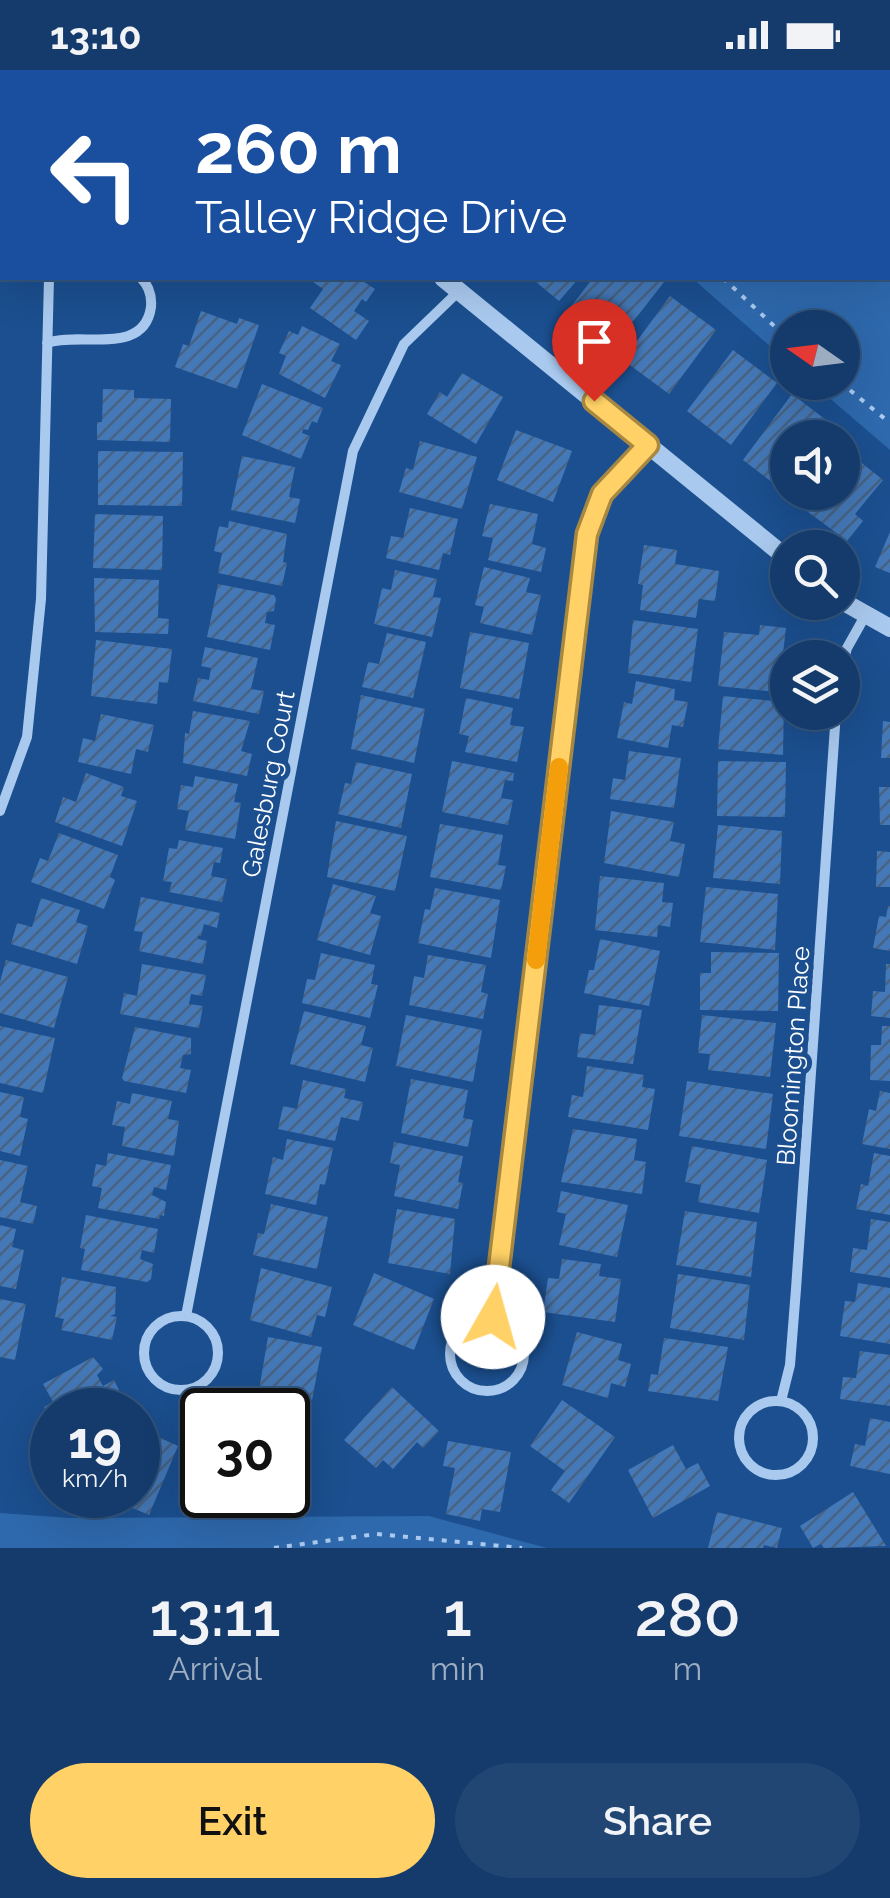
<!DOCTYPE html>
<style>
:root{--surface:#143b6b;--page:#214673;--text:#f1f3f6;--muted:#9dadc1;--line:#33557e;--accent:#ffd166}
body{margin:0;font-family:Raleway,sans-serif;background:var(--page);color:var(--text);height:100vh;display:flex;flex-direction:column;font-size:38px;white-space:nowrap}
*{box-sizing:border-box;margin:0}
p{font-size:32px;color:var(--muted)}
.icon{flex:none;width:55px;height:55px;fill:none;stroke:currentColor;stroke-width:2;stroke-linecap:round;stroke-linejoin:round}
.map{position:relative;height:1478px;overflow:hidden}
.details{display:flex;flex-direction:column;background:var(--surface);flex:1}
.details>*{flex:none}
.banner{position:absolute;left:0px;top:0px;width:890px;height:210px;box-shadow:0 10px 40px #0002,0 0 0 2px var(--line);background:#1a4fa0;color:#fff;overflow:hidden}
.needle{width:65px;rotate:284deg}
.controls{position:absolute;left:770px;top:240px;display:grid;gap:20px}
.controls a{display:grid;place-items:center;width:90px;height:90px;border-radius:50%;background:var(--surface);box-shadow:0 10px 40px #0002,0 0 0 2px var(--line);font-size:50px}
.speed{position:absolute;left:30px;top:1318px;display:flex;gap:20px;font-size:50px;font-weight:700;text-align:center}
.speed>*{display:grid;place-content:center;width:130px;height:130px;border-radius:50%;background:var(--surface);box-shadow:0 10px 40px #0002,0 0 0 2px var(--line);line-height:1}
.speed small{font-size:25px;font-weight:400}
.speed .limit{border:5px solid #111;border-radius:15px;background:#fff;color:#111}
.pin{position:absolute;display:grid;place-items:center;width:85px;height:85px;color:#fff;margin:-102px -42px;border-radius:50% 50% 50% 0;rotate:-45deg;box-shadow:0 0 10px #0007}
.pin .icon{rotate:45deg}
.me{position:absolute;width:110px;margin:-55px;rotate:7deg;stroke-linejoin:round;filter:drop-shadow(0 0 8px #0008)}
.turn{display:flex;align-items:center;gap:35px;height:210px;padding:0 30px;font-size:45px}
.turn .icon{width:130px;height:130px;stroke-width:2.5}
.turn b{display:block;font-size:70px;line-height:85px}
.eta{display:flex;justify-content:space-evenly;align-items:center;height:170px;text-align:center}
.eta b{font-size:60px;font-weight:600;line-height:70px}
.cta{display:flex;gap:20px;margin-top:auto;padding:20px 30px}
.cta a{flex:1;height:115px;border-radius:60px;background:var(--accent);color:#111;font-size:40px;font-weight:600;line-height:115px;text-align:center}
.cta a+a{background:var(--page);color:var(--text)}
.status{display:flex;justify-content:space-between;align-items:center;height:70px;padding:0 50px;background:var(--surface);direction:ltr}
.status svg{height:28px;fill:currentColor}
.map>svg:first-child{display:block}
.green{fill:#2e69ad}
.building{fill:url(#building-hatch)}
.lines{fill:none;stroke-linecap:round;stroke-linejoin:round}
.path{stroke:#a9c9ee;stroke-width:4;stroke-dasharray:5 8;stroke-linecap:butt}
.minor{stroke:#a9c9ee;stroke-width:10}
.tertiary{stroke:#a9c9ee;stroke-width:18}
.route-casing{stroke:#a68842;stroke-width:25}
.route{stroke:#ffd166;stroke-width:18}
.slow{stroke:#f59e0b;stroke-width:18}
.labels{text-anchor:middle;stroke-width:10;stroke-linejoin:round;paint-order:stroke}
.street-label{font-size:25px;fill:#fff;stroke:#1b4f8f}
</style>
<div class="status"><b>13:10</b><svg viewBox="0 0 49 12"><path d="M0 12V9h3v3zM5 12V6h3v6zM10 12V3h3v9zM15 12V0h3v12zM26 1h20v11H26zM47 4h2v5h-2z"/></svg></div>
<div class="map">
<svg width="890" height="1478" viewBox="0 0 890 1478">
<defs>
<pattern id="building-hatch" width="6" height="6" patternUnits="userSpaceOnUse" patternTransform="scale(2.5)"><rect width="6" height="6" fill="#4478b7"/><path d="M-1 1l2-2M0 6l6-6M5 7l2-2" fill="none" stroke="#486282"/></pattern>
</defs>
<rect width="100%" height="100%" fill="#1b4f8f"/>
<!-- green -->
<path class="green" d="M433 0H890V380L812 313 842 312V258H788L787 291 692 208H888V2Z
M0 1443 70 1448 429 1446 547 1478H0Z"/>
<!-- building -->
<path class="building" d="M316 208H358L375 219 366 232 362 229 354 241 369 251 356 270 310 238 323 219 313 212Z
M531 208H579L559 231Z
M593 208H658L664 212 615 275 583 250 580 253 566 243Z
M670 226 716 260 669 324 623 290Z
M201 241 237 254 239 248 259 255 237 319 175 297 183 274 189 276Z
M302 256 340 274 331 291 341 295 325 328 279 304 286 286 279 283 289 261 298 265Z
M733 280 777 313 731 375 687 341Z
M462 303 503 327 476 374 427 344 440 322 447 327Z
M262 314 323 338 317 353 312 351 308 360 303 359 302 363 310 366 301 389 242 365Z
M103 319 134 320V328L171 329 170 372 97 370V352H102Z
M792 324 834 356 826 368H788L785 422 743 390Z
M516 360 572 381 553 432 497 410Z
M420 371 477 387 462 439 399 422 406 398 413 400Z
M842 377 883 410 855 444 863 451 847 471 796 433 805 422H842Z
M98 381 183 382 182 436 98 435Z
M242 386 295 397 289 427 300 429 295 453 231 440Z
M490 434 538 444 532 474 546 478 541 502 488 490 493 468 482 466Z
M410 438 458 449 450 485 443 483 439 500 386 488 391 466 403 468Z
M95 444 163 446 162 500 93 498Z
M229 451 287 464 283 492 287 493 282 516 218 503 222 483 214 481 219 456 228 458Z
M890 462V503L875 497Z
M644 475 677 480 675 494 719 501 715 531 699 529 696 548 640 540 643 515 638 514Z
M484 497 530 508 526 522 541 525 532 565 480 553 484 537 475 535Z
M395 500 437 509 433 527 441 528 432 567 374 554 382 518 391 520Z
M94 508 159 510 158 548 169 549 168 564 95 562Z
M218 514 274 525 276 529 274 541 267 542 265 553 275 555 270 580 207 567Z
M633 550 698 559 691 612 628 603Z
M760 555 786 558 781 600 788 601 785 623 718 616 724 562 759 565Z
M470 562 529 573 519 629 460 618Z
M387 563 426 572 413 628 362 617 368 592 379 594Z
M96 570 172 579 168 613 159 612 157 634 91 626Z
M205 577 258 588 251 619 264 621 259 644 193 631 198 608 209 610 211 598 201 596Z
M636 611 675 619 674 630 688 632 683 657 672 655 668 678 617 668 624 632 632 634Z
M361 625 425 639 414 693 351 679Z
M723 626 784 632 783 685 718 679Z
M466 628 513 638 510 655 524 657 517 692 465 682 469 666 459 664Z
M193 641 250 651 241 681 252 684 247 706 183 693 185 663 189 664Z
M101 644 154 655 148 682 136 679 131 704 78 692 83 668 95 671Z
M883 651 890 652V688H881Z
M629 681 681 688 674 738 610 729 613 708 625 710Z
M452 691 514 703 513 711 505 710 501 728 513 730 508 755 442 742Z
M718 691 786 692 785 747 717 746Z
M356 692 412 704 401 758 338 744 345 713 351 714Z
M86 703 124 717 121 726 137 731 122 776 55 752 63 727 76 732Z
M195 706 238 714 234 732 241 733 235 769 185 760 189 741 177 739 181 715 193 717Z
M879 717H890V755H880Z
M611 741 674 752 670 771 685 774 679 807 604 793Z
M336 751 407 766 395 821 327 807Z
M440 754 503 765 498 795 506 796 501 820 430 807Z
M718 755 782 761 780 814 713 808Z
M59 763 118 785 110 807 115 810 104 839 31 812 40 788 48 791Z
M179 770 223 778 220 793 214 792 211 806 227 809 222 832 169 822 172 812 163 811 169 778 177 779Z
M877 781 890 782V817H876Z
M600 806 664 813 662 832 673 833 670 857 658 855 657 867 595 860Z
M333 814 376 826 370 843 381 846 370 885 317 870Z
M706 817 778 824 775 880 700 872Z
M435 818 500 830 491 888 418 873 425 839 430 840Z
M141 827 220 843 217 858 204 854 201 866H198V869L207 871 203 894 139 881 143 862 134 861Z
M41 828 80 840 76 852 88 856 77 894 11 874 17 853 32 857Z
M888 836H890V881L873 878 879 846 886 847Z
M600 869 660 881 649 936 584 923 589 900H594Z
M711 882 779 883 778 941 700 940V903H711Z
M321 883 375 895 371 914 378 915 370 948 302 933 307 909 315 910Z
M428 885 486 895 481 922 488 924 483 949 409 935 414 906 424 908Z
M6 890 68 907 54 958 0 943V912Z
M142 894 206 905 202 926 191 924 189 934 203 936 199 958 120 944 124 923 137 926Z
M886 894H890V948L871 946 873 921 885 922Z
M599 935 642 940 633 994 577 987 580 963 595 965Z
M304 941 366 956 361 975 373 978 365 1012 290 994Z
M406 945 482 960 473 1012 396 996Z
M702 945 776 953 770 1007 708 1000 710 984 698 983Z
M0 956 55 968 43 1023 0 1013Z
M882 956H890V1011L870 1010 871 975H881Z
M135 957 191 968V984L183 985 180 998 191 1000 186 1023 124 1011 122 1008Z
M587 996 644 1005 642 1017 655 1019 648 1060 568 1047 572 1025 583 1027Z
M411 1009 468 1020 463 1048 473 1050 468 1077 401 1063Z
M303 1010 346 1019 344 1028 363 1032 359 1051 341 1047 335 1071 278 1059 283 1036 297 1039Z
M687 1011 773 1024 766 1079 679 1066Z
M880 1021 890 1023V1079L862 1074 869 1039 876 1041Z
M0 1022 24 1027 20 1047 28 1049 20 1086 0 1081Z
M132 1023 172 1031 168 1049 179 1051 174 1086 122 1076 125 1057 112 1055 117 1031 130 1034Z
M573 1059 637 1069 634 1090 646 1092 642 1124 561 1112Z
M287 1069 333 1078 325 1115 320 1114 316 1135 265 1124 273 1087 283 1090Z
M394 1072 463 1086 458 1112 463 1113 458 1139 394 1126 400 1095 390 1093Z
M692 1076 767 1090 759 1143 698 1132 701 1115 685 1112Z
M108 1083 171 1095 166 1120 154 1117 152 1125 166 1132 164 1146 160 1145 159 1149 98 1138 102 1118 92 1116 96 1094 106 1096Z
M874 1083 890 1086V1145L856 1139 861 1114 868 1116Z
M0 1090 28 1096 20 1132 37 1136 33 1154 0 1147Z
M561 1121 628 1135 617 1187 559 1175 566 1144 557 1142Z
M271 1134 328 1147 317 1199 253 1185 258 1163 264 1164Z
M397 1139 455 1149 450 1204 388 1193Z
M685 1141 757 1152 751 1207 676 1195Z
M86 1145 158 1159 154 1183 142 1180 140 1189 153 1194 151 1209 147 1212 81 1200 85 1179 80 1178Z
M871 1149 890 1152V1208L850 1202 853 1178 867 1180Z
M0 1155 16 1159 12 1177 24 1180 16 1219 0 1216Z
M562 1189 601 1194 599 1206 621 1209 615 1252 543 1242 548 1208 559 1209Z
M261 1198 332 1217 325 1247 317 1245 311 1267 250 1250Z
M374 1203 434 1229 414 1280 353 1255Z
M678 1204 750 1215 744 1270 670 1258Z
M62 1207 116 1217 115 1244 110 1246 117 1247 112 1270 61 1260 64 1249 55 1247Z
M858 1213 890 1218V1274L840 1266 845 1231 855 1232Z
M0 1229 26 1234 15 1290 0 1287Z
M577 1262 622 1274 618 1290 631 1294 625 1317 611 1313 608 1328 562 1315Z
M268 1267 322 1277 312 1330 259 1320Z
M664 1268 728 1277 718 1331 648 1321 651 1304 658 1305Z
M860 1281 890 1285V1336L840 1329 843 1307 856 1308Z
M93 1287 103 1299 97 1305 103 1316 114 1310 125 1332 109 1340H52V1353L44 1337 53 1332 43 1314Z
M392 1317 439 1361 423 1378 417 1372 393 1399 383 1390 376 1398 344 1370Z
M562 1330 615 1367 569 1433 551 1420 565 1401 530 1376Z
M870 1348 890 1352V1404L850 1396 855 1374 865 1376Z
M138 1359 147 1363 142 1374 151 1378 156 1366 178 1376 149 1445 102 1425H138Z
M448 1371 511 1382 500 1442 482 1439 480 1451 446 1444 455 1398 443 1396Z
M673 1375 686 1399 698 1393 710 1416 653 1448 628 1400Z
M853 1422 886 1476 824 1478 821 1474 813 1478 800 1456Z
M717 1442 782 1458 777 1478 764 1475 763 1478H708Z"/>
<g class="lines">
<!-- path -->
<path class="path" d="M455 0 459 2
M723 208 788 269
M840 312 890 353
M274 1478 376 1464 522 1478"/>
<!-- minor -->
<path class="minor" d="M47 273C80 261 144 287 151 237 152 225 149 216 141 208
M842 597 847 578 865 546
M0 741 27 667 41 529 49 208
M144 1283a37 37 0 1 1 74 0a37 37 0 1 1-74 0Z
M186 1246 353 381 404 274 459 221
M450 1284a37 37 0 1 1 74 0a37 37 0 1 1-74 0Z
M493 1247 587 464 602 424 647 375
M739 1368a37 37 0 1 1 74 0a37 37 0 1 1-74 0Z
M781 1331 790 1295 796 1219 836 642"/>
<!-- tertiary -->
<path class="tertiary" d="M0 1 5 2
M443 208 788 489
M842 531 890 558"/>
</g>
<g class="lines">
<defs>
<path id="route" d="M493 1247 587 464 602 424 648 375 594 331"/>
</defs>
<!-- route casing -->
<use href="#route" class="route-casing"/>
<!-- route -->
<use href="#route" class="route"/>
<!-- slow -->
<path class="slow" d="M536 890 559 697"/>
</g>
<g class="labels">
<!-- street labels -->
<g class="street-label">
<text transform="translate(268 714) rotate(-79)" y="9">Galesburg Court</text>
<text transform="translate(793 986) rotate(-86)" y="9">Bloomington Place</text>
</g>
</g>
</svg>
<div class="controls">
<a><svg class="needle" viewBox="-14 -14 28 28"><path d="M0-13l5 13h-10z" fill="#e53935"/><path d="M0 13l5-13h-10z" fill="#9dadc1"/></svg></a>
<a><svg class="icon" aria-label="sound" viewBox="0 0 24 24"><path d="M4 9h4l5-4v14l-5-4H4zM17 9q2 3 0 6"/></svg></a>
<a><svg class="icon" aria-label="search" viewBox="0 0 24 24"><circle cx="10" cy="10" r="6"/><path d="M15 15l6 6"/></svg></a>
<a><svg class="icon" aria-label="layers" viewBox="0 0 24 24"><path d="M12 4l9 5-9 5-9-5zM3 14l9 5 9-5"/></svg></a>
</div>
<div class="speed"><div>19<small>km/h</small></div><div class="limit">30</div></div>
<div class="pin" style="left:594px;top:331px;background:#d93025"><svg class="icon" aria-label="arrive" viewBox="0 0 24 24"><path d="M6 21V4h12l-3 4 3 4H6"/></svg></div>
<svg class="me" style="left:493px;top:1247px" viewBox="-20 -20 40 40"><circle r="19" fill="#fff"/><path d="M0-13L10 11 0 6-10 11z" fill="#ffd166"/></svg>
<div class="banner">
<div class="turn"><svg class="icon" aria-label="left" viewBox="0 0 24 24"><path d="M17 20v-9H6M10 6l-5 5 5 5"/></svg><div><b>260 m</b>Talley Ridge Drive</div></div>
</div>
</div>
<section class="details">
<div class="eta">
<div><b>13:11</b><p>Arrival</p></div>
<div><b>1</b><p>min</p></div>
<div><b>280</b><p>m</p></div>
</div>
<div class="cta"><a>Exit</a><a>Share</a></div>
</section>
